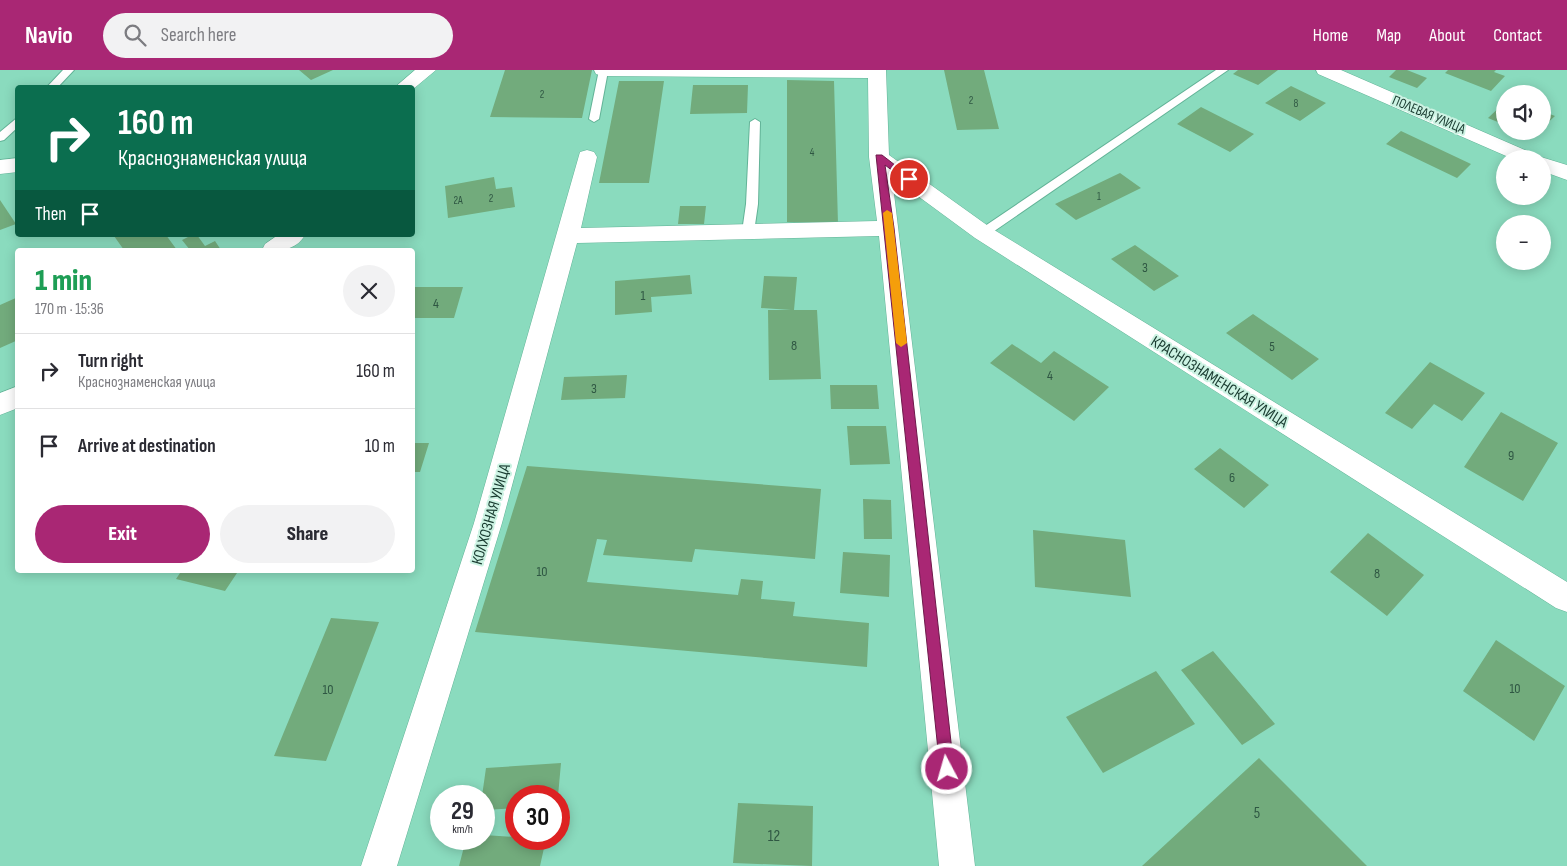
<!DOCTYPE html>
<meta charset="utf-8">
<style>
:root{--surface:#fff;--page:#f2f2f3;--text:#2b2b33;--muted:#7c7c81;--line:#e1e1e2;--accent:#a92774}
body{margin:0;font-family:"Sofia Sans Condensed",sans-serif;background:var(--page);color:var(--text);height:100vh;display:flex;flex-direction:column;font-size:19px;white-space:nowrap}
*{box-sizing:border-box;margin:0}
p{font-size:16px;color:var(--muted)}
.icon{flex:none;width:28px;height:28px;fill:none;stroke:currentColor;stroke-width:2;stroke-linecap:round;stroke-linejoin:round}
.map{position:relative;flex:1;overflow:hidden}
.side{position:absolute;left:15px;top:178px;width:400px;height:325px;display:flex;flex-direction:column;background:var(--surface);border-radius:5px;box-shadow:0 2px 12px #0003}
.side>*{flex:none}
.top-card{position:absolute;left:15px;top:15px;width:400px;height:152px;border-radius:5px;box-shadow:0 2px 12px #0003;background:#0b6e4f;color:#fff;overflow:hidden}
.controls{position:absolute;left:1496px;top:15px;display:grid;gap:10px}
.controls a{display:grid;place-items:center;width:55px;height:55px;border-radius:50%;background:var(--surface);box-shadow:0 2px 12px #0003;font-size:25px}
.speed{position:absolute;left:430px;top:715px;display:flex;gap:10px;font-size:25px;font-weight:700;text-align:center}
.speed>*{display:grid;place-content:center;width:65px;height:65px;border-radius:50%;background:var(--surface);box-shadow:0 2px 12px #0003;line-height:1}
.speed small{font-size:12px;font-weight:400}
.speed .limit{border:8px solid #d22;background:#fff;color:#111}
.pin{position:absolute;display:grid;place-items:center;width:42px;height:42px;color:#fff;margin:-21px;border:2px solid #fff;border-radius:50%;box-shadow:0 1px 5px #0007}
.me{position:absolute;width:55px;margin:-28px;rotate:354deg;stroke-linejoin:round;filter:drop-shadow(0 0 4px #0008)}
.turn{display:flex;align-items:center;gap:18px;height:105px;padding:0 20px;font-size:22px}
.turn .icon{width:65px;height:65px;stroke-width:2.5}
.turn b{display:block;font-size:35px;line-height:42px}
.then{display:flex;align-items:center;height:48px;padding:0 20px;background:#0003;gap:10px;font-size:19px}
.round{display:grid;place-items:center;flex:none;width:52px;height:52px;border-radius:26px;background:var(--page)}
.head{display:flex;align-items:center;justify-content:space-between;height:85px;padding:0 20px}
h1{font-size:30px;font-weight:800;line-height:38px;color:#1e9e55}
.cta{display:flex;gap:10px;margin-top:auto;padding:10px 20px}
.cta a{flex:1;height:58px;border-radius:30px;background:var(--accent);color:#fff;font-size:20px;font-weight:800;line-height:58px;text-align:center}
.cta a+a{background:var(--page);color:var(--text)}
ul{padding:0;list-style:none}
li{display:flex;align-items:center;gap:15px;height:75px;padding:0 20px;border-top:1px solid var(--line)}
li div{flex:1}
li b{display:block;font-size:19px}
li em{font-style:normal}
header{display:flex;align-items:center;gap:30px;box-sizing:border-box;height:70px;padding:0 25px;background:var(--accent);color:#fff}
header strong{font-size:24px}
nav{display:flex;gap:28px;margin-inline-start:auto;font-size:18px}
.search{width:350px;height:45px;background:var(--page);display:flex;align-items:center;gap:12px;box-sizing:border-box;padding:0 18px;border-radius:28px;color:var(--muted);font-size:19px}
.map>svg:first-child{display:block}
.building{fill:#72ab7c}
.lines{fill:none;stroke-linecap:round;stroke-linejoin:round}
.lane-casing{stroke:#62b397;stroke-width:2}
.street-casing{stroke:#62b397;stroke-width:1}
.lane{fill:#fff;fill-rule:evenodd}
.street{fill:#fff;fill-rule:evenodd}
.route{fill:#a92774;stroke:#6e194b}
.slow{fill:#f59e0b}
.labels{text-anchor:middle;stroke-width:4;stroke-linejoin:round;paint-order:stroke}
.far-number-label{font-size:11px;fill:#2f5743}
.far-street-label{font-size:14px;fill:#193b30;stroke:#ccf3e3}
.number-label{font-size:14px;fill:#2f5743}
.street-label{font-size:16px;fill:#193b30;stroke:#ccf3e3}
.near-number-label{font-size:16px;fill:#2f5743}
</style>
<header>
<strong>Navio</strong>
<div class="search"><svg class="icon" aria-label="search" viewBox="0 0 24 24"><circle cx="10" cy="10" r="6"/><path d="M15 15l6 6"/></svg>Search here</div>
<nav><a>Home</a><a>Map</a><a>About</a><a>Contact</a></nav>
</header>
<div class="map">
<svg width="1567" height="796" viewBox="0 0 1567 796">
<rect width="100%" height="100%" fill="#8adbbe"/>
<!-- building -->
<path class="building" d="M299 0H333L311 10Z
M505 0H592L582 48 490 47Z
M944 0H984L999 59 957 60Z
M1238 0H1278L1258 15 1233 4Z
M1396 0H1407L1427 8 1417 18 1389 7Z
M1448 0H1496L1494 2 1505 6 1491 21 1445 3Z
M787 10 834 11 838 154 787 152Z
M619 11H664L649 113H599Z
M693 15H748L747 43 690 44Z
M1291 16 1326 33 1300 51 1265 33Z
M1505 32V55L1488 48Z
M1201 37 1254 64 1230 82 1177 54Z
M1542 41 1555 46 1542 58Z
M1401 61 1471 94 1457 108 1386 74Z
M1120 103 1141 118 1076 150 1055 134Z
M494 107 496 119 512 117 515 137 448 148 445 116Z
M0 130 16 154 0 160Z
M680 136H706L704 154H678Z
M166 165 177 180H124L114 166Z
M192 165H197L205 176 215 171 221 180H190L182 170Z
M1135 175 1179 206 1154 221 1111 189Z
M690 205 692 224 651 227 652 242 615 245V211Z
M764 206 797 207 794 240H817L821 309 769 310 768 240H791L761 238Z
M412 217H463L454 248H412Z
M18 227V270L0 278V235Z
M1253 244 1319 289 1292 310 1226 263Z
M1012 274 1041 293 1054 281 1109 317 1074 351 990 293Z
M1430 292 1485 323 1462 351 1434 334 1412 359 1385 343Z
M627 305 625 328 561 330 564 307Z
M830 315H877L879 339H831Z
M1501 342 1558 373 1523 431 1464 397Z
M847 356H886L890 394 850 395Z
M412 373H429L420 402H412Z
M1220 378 1269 415 1244 438 1194 399Z
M527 396 821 419 815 489 695 479 692 492 603 485 607 470 597 469 587 512 738 525 741 509 763 511 761 529 795 532 793 546 869 553 867 597 475 562Z
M863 429 891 430 892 469H864Z
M1033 460 1125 470 1131 527 1035 517Z
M1368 463 1424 505 1387 546 1330 502Z
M843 482 890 485 889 527 840 523Z
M182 500H239L225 521 176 509Z
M331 548 379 552 326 691 274 686Z
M1496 570 1565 616 1534 671 1463 621Z
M1213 581 1275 654 1242 675 1181 600Z
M1156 601 1195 654 1103 703 1066 647Z
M1259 688 1367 796H1142Z
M561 693 558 726H516V738L484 740 482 726 486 698Z
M738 733 813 736 812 796 733 793Z
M484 765 546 769 540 796H459L466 769H484Z"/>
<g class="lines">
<defs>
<path id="lane" d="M63 0H74L57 18H46Z
M599 0 608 1 599 49 594 52 589 49Z
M1216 0H1228L987 166H979L977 163 979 160Z
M18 47V57L4 70 0 71V62Z
M755 49 760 52 758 134 754 162 748 166 742 162 746 134 750 52Z"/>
<path id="street" d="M415 0H436L412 20V18H394Z
M594 0H886L889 85 991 158 1567 512V542L1556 538 975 168 892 107 975 796H939L879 166 577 173 502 453 397 796H361L474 453 580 82 587 80 594 82 597 87 581 158 877 151 869 87 868 8 603 6 596 4Z
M1316 0H1341L1541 87 1567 95V110L1542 101V89H1513L1318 4Z
M18 88V102L0 104V90Z
M278 165H305C295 182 279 180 262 180L265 174Z
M18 316V338L0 345V323Z"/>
</defs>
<!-- lane casing -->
<use href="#lane" class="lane-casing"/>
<!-- street casing -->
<use href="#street" class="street-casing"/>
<!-- lane -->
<use href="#lane" class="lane"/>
<!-- street -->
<use href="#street" class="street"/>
</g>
<!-- route -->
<path class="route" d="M876 85H882L913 109 906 111 885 95 894 158 954 699 952 704 947 706 942 704 940 699Z"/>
<!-- slow -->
<path class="slow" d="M887 140 892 143 907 273 901 277 896 273 883 143Z"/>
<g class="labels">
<!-- far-number labels -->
<g class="far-number-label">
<text x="542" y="28">2</text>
<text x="971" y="34">2</text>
<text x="1296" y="37">8</text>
<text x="812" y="86">4</text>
<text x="1099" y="130">1</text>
<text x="491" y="132">2</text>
<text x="458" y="134">2А</text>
</g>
<!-- far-street labels -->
<g class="far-street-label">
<text transform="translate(1429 44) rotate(23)" y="5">ПОЛЕВАЯ УЛИЦА</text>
</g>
<!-- number labels -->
<g class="number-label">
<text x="1145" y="202">3</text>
<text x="643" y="230">1</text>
<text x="436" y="238">4</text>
<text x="794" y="280">8</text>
<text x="1272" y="281">5</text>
<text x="1050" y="310">4</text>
<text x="594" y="323">3</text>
<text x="1511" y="390">9</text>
<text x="1232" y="412">6</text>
<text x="542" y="506">10</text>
<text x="1377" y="508">8</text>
<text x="1515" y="623">10</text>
<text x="328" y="624">10</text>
</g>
<!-- street labels -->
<g class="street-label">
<text transform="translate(1220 311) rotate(32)" y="6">КРАСНОЗНАМЕНСКАЯ УЛИЦА</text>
<text transform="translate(490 444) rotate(-74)" y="6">КОЛХОЗНАЯ УЛИЦА</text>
</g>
<!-- near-number labels -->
<g class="near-number-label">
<text x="1257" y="748">5</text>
<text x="774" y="771">12</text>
</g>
</g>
</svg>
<div class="controls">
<a><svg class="icon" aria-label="sound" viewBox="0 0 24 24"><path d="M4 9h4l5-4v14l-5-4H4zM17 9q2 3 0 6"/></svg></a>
<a>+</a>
<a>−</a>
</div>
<div class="speed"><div>29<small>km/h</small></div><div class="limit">30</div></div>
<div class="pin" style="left:909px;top:109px;background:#d93025"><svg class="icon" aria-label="arrive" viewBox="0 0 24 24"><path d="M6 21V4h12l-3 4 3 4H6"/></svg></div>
<svg class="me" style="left:947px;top:699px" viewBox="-20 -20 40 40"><circle r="17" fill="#a92774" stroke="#fff" stroke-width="3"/><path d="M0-11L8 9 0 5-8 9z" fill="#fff"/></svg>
<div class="top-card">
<div class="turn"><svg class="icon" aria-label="right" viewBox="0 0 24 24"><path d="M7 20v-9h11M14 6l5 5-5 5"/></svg><div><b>160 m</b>Краснознаменская улица</div></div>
<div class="then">Then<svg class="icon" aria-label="arrive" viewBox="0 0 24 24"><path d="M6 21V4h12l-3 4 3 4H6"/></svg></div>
</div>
<section class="side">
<div class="head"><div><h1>1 min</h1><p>170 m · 15:36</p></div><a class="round"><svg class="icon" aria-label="close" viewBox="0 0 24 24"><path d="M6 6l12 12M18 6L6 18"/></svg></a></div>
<ul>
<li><svg class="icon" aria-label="right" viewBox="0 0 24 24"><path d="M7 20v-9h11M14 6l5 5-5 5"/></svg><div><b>Turn right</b><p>Краснознаменская улица</p></div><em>160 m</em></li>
<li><svg class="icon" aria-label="arrive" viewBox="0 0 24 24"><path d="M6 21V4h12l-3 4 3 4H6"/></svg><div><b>Arrive at destination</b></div><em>10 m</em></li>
</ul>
<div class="cta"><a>Exit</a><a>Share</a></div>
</section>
</div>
